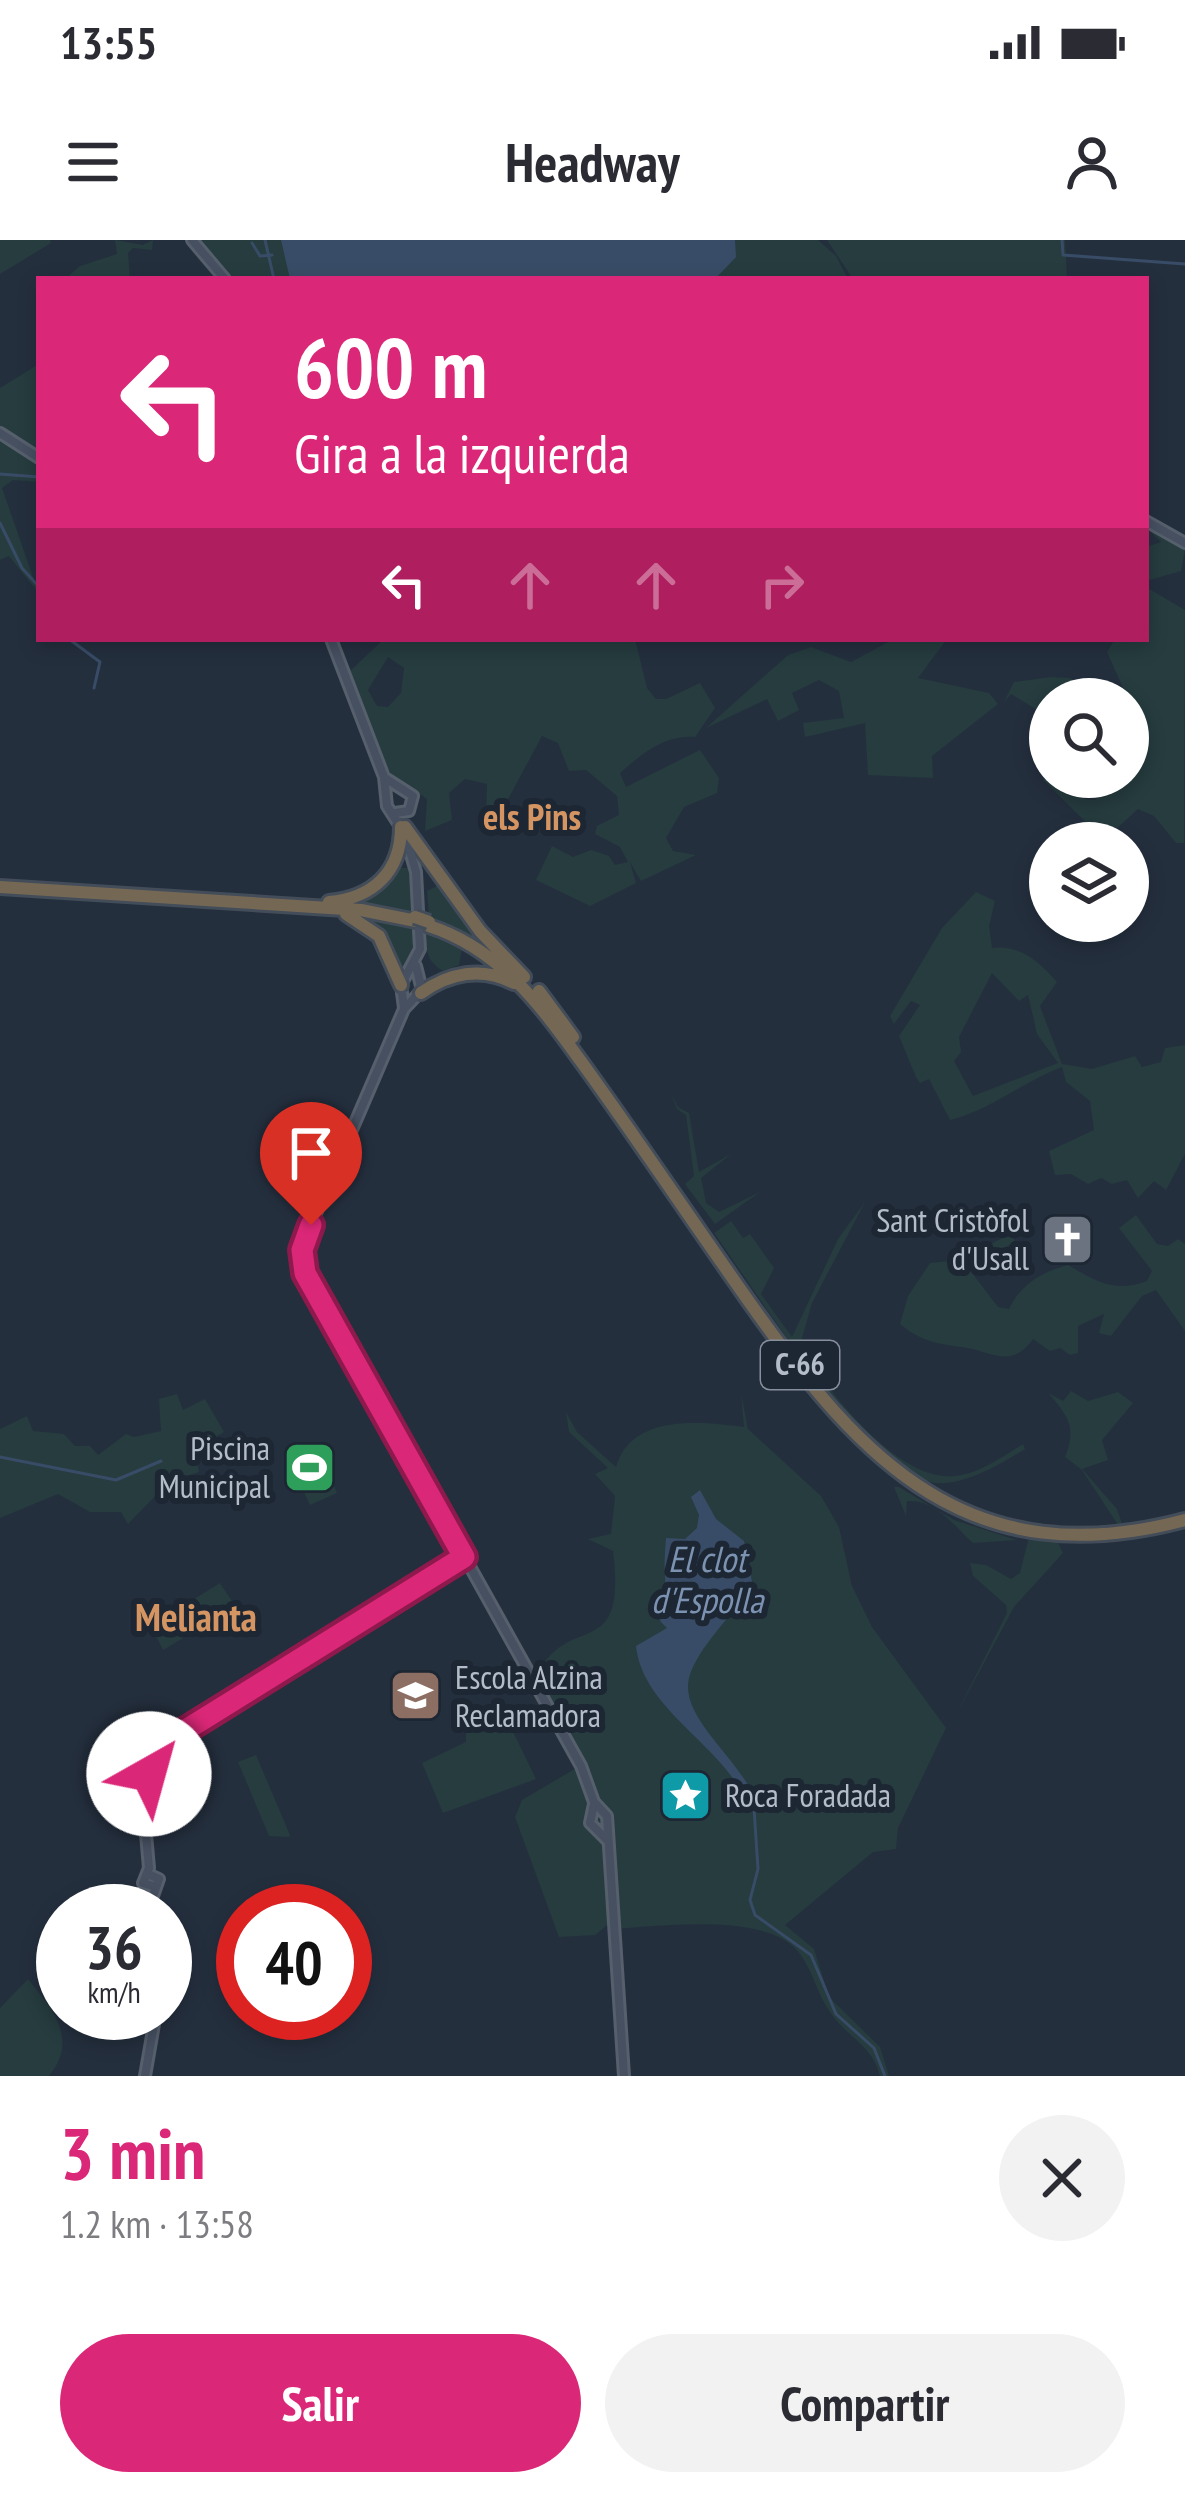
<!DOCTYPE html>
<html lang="es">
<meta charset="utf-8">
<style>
:root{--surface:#fff;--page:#f2f2f3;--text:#2b2b33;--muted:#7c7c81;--accent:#db2777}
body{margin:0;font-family:"PT Sans Narrow",sans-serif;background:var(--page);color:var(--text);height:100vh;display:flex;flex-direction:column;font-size:45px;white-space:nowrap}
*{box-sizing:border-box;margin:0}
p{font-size:39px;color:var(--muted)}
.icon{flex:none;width:66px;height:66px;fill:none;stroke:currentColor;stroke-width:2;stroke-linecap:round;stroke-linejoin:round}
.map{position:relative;height:1836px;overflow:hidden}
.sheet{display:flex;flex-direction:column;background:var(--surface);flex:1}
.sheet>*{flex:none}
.guide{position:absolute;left:36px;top:36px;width:1113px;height:366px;border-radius:0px;box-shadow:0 6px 18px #0003;background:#db2777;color:#fff;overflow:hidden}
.buttons{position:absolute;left:1029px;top:438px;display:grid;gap:24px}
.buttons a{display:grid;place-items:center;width:120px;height:120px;border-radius:50%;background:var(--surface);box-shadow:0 6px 18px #0003;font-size:60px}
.speed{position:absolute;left:36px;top:1644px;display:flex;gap:24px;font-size:60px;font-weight:700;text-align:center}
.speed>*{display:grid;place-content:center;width:156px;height:156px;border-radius:50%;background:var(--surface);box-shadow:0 6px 18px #0003;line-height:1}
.speed small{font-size:30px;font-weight:400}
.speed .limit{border:18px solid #d22;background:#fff;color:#111}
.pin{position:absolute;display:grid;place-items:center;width:102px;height:102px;color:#fff;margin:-123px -51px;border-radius:50% 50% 50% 0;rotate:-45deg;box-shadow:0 0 12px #0007}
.pin .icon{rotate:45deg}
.me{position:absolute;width:132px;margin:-66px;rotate:38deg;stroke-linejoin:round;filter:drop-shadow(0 0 9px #0008)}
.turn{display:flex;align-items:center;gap:42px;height:252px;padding:0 60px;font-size:54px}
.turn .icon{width:156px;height:156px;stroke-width:2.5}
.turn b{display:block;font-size:84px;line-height:102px}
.lanes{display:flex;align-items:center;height:114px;padding:0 60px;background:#0003;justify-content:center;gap:60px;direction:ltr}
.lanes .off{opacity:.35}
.round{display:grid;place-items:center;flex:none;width:126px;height:126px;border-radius:63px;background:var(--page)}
.head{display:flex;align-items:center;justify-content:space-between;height:204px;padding:0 60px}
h1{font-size:72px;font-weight:800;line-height:90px;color:var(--accent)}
.cta{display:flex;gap:24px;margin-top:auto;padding:24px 60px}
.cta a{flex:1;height:138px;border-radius:72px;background:var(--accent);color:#fff;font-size:48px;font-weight:800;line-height:138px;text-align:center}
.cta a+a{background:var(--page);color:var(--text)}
.status{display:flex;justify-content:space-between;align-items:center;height:84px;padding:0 60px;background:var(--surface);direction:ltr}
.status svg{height:33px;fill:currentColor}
header{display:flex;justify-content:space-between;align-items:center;height:156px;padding:0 60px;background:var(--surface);font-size:54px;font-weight:800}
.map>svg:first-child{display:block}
.green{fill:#263c3f;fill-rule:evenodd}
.water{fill:#394c67}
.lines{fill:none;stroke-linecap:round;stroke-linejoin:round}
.stream{stroke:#394c67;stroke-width:3}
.secondary-casing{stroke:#565f6c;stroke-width:14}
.highway-casing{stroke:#434c59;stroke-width:18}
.secondary{stroke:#465061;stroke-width:8}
.highway{stroke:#746855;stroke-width:12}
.highway-bridge-casing{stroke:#434c59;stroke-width:18;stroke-linecap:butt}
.highway-bridge{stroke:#746855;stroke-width:12}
.route-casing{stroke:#8e194d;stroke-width:30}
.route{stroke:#db2777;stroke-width:21}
.labels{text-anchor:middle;stroke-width:12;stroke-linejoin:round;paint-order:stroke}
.shield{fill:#1d2633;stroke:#878f9c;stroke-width:3}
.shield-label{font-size:30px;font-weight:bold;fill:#b4bcc9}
.poi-label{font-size:33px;fill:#b4bcc9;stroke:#1d2633;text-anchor:end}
.neighbourhood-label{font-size:36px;font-weight:bold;fill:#d59563;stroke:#1d2633}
.water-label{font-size:36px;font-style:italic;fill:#7c92b1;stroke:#1d2633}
.quarter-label{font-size:39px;font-weight:bold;fill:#d59563;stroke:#1d2633}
</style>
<div class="status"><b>13:55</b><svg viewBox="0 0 49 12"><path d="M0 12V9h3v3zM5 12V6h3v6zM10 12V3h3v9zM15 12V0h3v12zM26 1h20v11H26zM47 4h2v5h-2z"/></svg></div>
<header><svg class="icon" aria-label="menu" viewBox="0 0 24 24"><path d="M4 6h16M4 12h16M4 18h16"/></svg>Headway<svg class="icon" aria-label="person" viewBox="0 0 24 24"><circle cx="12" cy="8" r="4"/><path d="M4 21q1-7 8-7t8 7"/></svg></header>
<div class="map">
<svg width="1185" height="1836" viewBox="0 0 1185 1836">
<rect width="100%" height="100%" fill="#242f3e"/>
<!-- green -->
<path class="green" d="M0 0H50L51 3 0 34Z
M115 0 143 5 153 0 152 10 133 8 128 13 130 39H65L80 26 117 14Z
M196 0H286L300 39H229Z
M732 0H818L836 16 848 39H707Z
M827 0H1065L1067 39H853Z
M39 124V213L0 186V148Z
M0 199 39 223V242L13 240 2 248 39 354 9 316 0 320Z
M1146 287 1185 310 1181 331 1146 341V307L1161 302Z
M1146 347 1185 370 1184 603H1176L1154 576 1138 569 1104 600 1043 540 1050 531V537H1073L1084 559 1095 560 1108 549 1104 537H1128V459L1107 412 1115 399H1146Z
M384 399H635L647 448 656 459H666L700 443 715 468 695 497C664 495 642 514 620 533L626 547 700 510 719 538 717 553 684 567 666 598 673 611 696 615 641 641 630 622 636 643 590 666 536 640 552 606 573 617 591 610 609 616 615 625 628 622 620 607 595 594 597 586 619 575 617 556 586 530 569 531 558 503 542 496 499 576H486L487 544 465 539 449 553 452 580 425 591 427 559 390 533 349 432ZM388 417 404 428 401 453 388 467 377 466 368 450Z
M894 399H947L918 438 989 453 998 464 932 516 933 538 868 535 865 483 805 497 803 483 844 478 839 451 819 440 792 453 799 470 778 481 767 459 706 488 788 415 811 407 851 422Z
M1052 437 1070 438 1105 459H1050V478L1011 454 1004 462 1014 442Z
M399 628H410L416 674 346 663 373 653Z
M437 646 446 651 495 713 429 678 427 651Z
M976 652 995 661 989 686 992 708C1019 704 1040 722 1057 742L1040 766 1062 824 1092 829 1135 816 1142 827 1161 822 1165 808 1185 805V914L1166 950 1154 941 1138 958 1127 940 1112 944 1101 938 1088 944 1071 934 1055 935 1049 911 1094 890 1090 861 1066 842 1062 827C1022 842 991 870 950 880L929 839 920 843 916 837 899 796 920 765 911 761 894 784 890 776 942 688ZM992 733 1019 761 1028 755 1037 794 1058 823 973 856 954 821 961 812 959 797Z
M351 671 415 685 411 721 403 731 383 698Z
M428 689 462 709 459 725 443 731C425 720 425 708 428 689Z
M671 853 678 867 689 873 699 932 731 914 701 938 706 963 719 972 760 952 715 984 685 944 694 936 686 875 677 869Z
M865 962 812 1063 799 1109C830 1150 896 1242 955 1236 978 1234 1004 1216 1023 1204L1025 1209C1001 1224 960 1249 930 1242 866 1226 754 1049 714 993L731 981 743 998 750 994 774 1028 761 1054 792 1097 838 999Z
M1136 975 1157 1004 1168 1006 1178 999 1185 1004V1091L1156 1050 1142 1056 1111 1096 1099 1093 1104 1074 1078 1086V1113L1070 1115 1060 1108 1050 1111 1033 1099C1010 1131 991 1110 961 1107 938 1104 920 1101 900 1084L908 1056 930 1023 960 1020 1008 995 1015 1000 1011 1004 969 1029 998 1067 1009 1069C1020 1045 1043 1031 1068 1025 1097 1042 1115 1053 1147 1041L1152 1031 1119 988Z
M1071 1151 1088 1161 1118 1152 1133 1163 1102 1200 1108 1220 1082 1229 1117 1269 1122 1284 1118 1285 1082 1230 1065 1217C1077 1188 1068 1175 1048 1153L1063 1161Z
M177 1154 183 1170 205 1159 224 1192 195 1209 199 1232 169 1242 128 1284 121 1272H90L58 1254 0 1278V1189L27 1176 33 1191 64 1194 75 1206H90L98 1215 126 1194 134 1197 161 1191 159 1159Z
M741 1154 748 1189 821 1256 839 1287 852 1346 872 1387 946 1488 898 1588 896 1609 873 1612 785 1685 814 1709 829 1757 880 1807 889 1836H880C872 1804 847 1798 830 1772 817 1754 813 1731 800 1714 771 1672 662 1686 614 1689L611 1682 595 1695 559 1697 515 1577 522 1560 578 1527 538 1433C570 1371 627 1424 613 1311L588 1299 611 1294 615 1256 595 1234 608 1228 569 1192 566 1172 577 1192 616 1227C631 1174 699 1181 744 1187Z
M308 1208 318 1211 337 1253 310 1265 290 1222Z
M894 1247H899L954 1280 1017 1300 973 1303C953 1285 936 1259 907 1261L906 1276Z
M1029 1297 1057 1301 1063 1313 1014 1367 956 1475 1007 1373 1006 1365 973 1336 970 1323 986 1325 1011 1339 1020 1333Z
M220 1343 236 1367 163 1410 151 1386Z
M504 1473 536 1539 443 1573 422 1523 466 1502V1484Z
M256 1515 290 1595 289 1597 269 1596 238 1522Z
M28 1739C51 1768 80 1798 49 1836H0V1768Z"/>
<!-- water -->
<path class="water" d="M281 0H735L736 17 715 39H290Z
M700 1250 716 1279 744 1301 753 1347C734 1373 697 1408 689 1438 679 1479 745 1522 757 1565L750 1569C727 1506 643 1472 636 1406L667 1388C644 1368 668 1361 665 1336 664 1323 665 1313 666 1298L685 1299 697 1288 699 1275 691 1257Z"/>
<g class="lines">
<!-- stream -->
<path class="stream" d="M265 0 274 39
M1062 0 1063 15 1185 24
M252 3 260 16 272 15
M0 234 39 237
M0 283 22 328 39 347
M69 399 100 422 94 448
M0 1217 116 1240 161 1221
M754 1568 758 1629 750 1660 755 1675 811 1715 836 1774 874 1808 885 1836"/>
<defs>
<path id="secondary" d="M192 0 225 39
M0 193 39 218
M1146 281 1185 303
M331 399 384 537 387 566 405 594 416 632 420 709 401 745 404 768
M385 538 413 556 409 571 395 573
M416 726 422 750 404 769 305 999 302 1025 581 1526 594 1562 607 1576 624 1836
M138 1533 145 1536 152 1530 146 1512
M594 1564 590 1583 607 1600
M148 1634 159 1639 153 1656
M156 1647 143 1643 149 1628 139 1514 464 1317
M145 1836 156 1773"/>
<path id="highway" d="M405 587 480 691 524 737
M0 647 361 670 416 681
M329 662C373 658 401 632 401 587
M346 674 379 696 401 745
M429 686C506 711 548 776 593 838 646 912 697 988 750 1063 863 1223 971 1337 1185 1280
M539 751 573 797
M421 753C449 733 482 726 514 743"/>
</defs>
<!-- secondary casing -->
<use href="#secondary" class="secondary-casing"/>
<!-- highway casing -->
<use href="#highway" class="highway-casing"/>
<!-- secondary -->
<use href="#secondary" class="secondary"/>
<!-- highway -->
<use href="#highway" class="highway"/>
<defs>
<path id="highway-bridge" d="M415 677 429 682"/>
</defs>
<!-- highway-bridge casing -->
<use href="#highway-bridge" class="highway-bridge-casing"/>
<!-- highway-bridge -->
<use href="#highway-bridge" class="highway-bridge"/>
</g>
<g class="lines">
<defs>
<path id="route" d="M149 1534 160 1506 464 1317 305 1033 302 1010 311 985"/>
</defs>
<!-- route casing -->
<use href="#route" class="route-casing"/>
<!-- route -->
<use href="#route" class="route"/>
</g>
<!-- icons -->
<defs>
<symbol id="church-square" viewBox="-11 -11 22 22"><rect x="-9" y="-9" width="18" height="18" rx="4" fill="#6b7280" stroke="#1d2633"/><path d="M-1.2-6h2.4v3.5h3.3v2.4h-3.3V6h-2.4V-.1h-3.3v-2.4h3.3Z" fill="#fff"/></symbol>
<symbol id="stadium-square" viewBox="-11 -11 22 22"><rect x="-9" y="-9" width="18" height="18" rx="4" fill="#2e9e5b" stroke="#1d2633"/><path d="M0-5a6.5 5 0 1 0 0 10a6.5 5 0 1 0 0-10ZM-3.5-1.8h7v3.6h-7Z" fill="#fff"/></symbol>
<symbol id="school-square" viewBox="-11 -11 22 22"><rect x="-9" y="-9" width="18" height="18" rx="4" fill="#8d6e63" stroke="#1d2633"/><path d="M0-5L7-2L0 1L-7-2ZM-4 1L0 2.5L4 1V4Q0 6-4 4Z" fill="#fff"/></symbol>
<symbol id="sight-square" viewBox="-11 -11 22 22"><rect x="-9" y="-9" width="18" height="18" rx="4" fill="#0f9aa8" stroke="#1d2633"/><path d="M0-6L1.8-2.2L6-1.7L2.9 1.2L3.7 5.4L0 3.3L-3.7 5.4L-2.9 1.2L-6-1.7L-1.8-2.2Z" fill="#fff"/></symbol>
</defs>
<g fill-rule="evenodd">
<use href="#church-square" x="1038" y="970" width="59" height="59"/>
<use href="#stadium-square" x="280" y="1198" width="59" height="59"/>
<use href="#school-square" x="386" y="1426" width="59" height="59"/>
<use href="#sight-square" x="656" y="1526" width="59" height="59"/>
</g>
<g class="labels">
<!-- shield labels -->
<rect class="shield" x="761" y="1101" width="78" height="48" rx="9"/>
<g class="shield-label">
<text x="800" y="1135">C-66</text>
</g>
<!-- poi labels -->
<g class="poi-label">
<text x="1029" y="992">Sant Cristòfol<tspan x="1029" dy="38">d'Usall</tspan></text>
<text x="270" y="1220">Piscina<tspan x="270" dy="38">Municipal</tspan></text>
<text x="455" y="1449" text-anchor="start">Escola Alzina<tspan x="455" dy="38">Reclamadora</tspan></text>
<text x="725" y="1567" text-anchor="start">Roca Foradada</text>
</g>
<!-- neighbourhood labels -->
<g class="neighbourhood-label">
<text x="532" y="590">els Pins</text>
</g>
<!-- water labels -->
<g class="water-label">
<text x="707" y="1332">El clot<tspan x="707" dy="41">d'Espolla</tspan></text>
</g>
<!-- quarter labels -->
<g class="quarter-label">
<text x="196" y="1391">Melianta</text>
</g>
</g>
</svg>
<div class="buttons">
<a><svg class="icon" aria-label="search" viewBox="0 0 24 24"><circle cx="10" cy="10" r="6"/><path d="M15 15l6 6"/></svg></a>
<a><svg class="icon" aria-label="layers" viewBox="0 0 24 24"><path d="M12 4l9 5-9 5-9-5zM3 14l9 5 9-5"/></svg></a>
</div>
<div class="speed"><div>36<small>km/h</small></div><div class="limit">40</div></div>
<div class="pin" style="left:311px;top:985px;background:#d93025"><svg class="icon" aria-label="arrive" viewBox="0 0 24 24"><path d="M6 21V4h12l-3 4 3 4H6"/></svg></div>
<svg class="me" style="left:149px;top:1534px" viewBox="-20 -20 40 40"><circle r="19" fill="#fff"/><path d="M0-13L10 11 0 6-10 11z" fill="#db2777"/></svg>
<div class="guide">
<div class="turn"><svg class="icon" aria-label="left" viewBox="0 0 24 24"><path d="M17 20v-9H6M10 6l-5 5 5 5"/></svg><div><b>600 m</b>Gira a la izquierda</div></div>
<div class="lanes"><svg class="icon" aria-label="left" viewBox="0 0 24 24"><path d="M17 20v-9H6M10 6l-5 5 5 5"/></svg><svg class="icon off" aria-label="ahead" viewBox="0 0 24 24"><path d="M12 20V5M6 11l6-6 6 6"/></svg><svg class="icon off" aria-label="ahead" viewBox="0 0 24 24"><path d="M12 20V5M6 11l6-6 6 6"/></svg><svg class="icon off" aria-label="right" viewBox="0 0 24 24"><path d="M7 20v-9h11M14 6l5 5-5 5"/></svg></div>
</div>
</div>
<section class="sheet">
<div class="head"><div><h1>3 min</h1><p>1.2 km · 13:58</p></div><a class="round"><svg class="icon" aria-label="close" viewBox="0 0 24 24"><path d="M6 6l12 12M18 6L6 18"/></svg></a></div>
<div class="cta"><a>Salir</a><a>Compartir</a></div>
</section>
